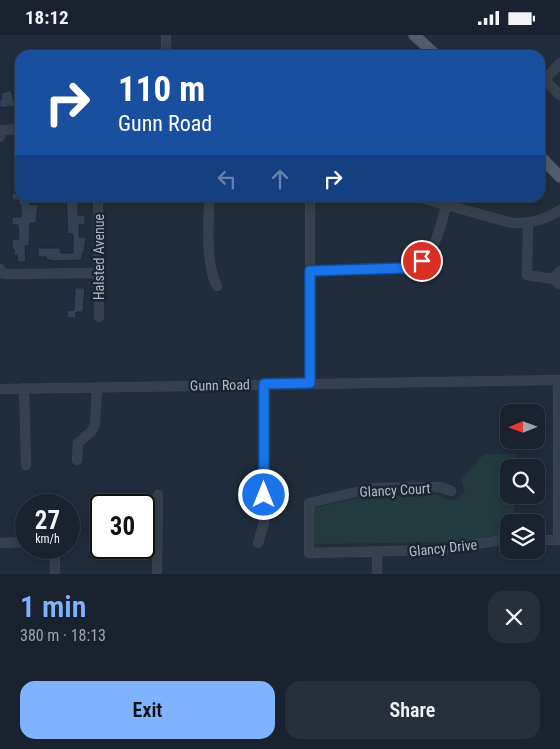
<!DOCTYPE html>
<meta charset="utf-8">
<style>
:root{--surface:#19222e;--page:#262f3a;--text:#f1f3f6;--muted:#9fa4aa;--line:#373f4a;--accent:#7fb3ff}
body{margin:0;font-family:"Roboto Condensed",sans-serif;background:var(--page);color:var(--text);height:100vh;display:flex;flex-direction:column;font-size:19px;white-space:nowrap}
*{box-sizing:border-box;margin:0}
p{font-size:16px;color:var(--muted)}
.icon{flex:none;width:28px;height:28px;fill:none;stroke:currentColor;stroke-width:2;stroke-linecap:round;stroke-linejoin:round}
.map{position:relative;height:539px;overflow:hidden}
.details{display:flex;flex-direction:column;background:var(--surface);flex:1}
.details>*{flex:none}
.banner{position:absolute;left:15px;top:15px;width:530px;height:152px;border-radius:15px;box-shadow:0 2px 12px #0003,0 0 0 1px var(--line);background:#1a4fa0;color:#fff;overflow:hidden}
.needle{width:32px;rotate:269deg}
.buttons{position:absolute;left:500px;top:369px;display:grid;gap:10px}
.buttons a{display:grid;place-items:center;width:45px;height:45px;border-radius:10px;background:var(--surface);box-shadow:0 2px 12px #0003,0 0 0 1px var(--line);font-size:25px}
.speed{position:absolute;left:15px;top:459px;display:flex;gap:10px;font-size:25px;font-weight:700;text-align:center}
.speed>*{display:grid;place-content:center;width:65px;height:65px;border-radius:50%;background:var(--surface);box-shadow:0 2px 12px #0003,0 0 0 1px var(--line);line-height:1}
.speed small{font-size:12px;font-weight:400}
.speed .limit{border:2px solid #111;border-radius:8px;background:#fff;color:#111}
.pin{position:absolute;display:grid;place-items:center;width:42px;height:42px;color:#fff;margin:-21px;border:2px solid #fff;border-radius:50%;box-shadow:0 1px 5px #0007}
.me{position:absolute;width:55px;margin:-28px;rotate:0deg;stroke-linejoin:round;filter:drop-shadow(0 0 4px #0008)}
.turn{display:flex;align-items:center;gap:18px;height:105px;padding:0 20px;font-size:22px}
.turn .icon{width:65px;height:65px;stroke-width:2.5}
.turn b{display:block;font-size:35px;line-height:42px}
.lanes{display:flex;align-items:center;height:48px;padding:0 20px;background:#0003;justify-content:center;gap:25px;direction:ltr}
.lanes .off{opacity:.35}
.round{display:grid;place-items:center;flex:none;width:52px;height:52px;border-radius:15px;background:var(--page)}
.head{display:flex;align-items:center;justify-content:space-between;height:85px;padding:0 20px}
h1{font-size:30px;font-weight:600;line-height:38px;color:var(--accent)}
.button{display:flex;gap:10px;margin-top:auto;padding:10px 20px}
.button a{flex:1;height:58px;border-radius:15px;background:var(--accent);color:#111;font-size:20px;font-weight:600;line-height:58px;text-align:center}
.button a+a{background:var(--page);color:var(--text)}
.status{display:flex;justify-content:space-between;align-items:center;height:35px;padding:0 25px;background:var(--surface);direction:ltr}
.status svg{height:14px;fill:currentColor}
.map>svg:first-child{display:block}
.green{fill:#233b3e}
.building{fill:#324154;stroke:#1c2634}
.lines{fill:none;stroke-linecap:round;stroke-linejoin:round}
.minor-casing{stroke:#3e4856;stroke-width:10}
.major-casing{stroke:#3e4856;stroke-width:12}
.minor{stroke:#353f4d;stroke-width:9}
.major{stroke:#525e6d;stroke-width:11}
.route-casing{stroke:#114b97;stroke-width:12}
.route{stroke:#1a73e8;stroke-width:9}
.labels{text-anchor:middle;stroke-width:5;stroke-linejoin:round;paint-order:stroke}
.street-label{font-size:14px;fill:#b0bac9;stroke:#1a2432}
</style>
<div class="status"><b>18:12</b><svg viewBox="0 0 49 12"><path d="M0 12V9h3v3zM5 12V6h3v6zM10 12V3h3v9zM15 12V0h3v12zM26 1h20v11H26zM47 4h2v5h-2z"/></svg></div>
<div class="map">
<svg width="560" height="539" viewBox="0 0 560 539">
<rect width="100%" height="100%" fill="#212d3d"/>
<!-- green -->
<path class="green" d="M484 419H514V432H509V460H514V487L509 488V498L457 507 316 509 313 507 312 481 314 473 362 462 383 460 407 462 433 459 440 460 445 464 456 465 465 457 461 444Z"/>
<!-- building -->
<path class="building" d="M11 55 15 71 0 73V64H2L1 58Z
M12 158H20V162H29L30 170 38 169 36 188H30L29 211H25L26 227H18L17 220H14V214H12V205L19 204 18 190H12V182H21V170H19V165H12Z
M66 162H78V180H85V190H79V202H86L84 218H82V225L52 226V225H47L46 222H38V213H60L61 218H73V199H68Z
M75 253H85L83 277H76V283H67V275H74Z"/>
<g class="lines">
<defs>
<path id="minor" d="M166 20V0
M545 45 560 60
M540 50 560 28
M0 102 2 95 20 94
M98 162 99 282
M209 162C209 188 205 229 217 251
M418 162 512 188C530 189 545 186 560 175
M528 188 527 240 553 244
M0 234 1 238 7 239 98 238
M310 236 405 233C434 227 440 195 446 170
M560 236 553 244 560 249
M310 348V162
M24 353 26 430
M0 354 560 345
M77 425 78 408 91 397 95 390 97 352
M451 456 440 452 373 453 309 468V518L436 515 509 504
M536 505H560
M558 505V345
M0 508 26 507
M258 508 264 488V349
M55 512V539
M157 539 158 460
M377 539V517"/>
<path id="major" d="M414 0 436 20
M540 121 560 142"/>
</defs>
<!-- minor casing -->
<use href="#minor" class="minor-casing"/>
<!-- major casing -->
<use href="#major" class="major-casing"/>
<!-- minor -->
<use href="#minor" class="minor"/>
<!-- major -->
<use href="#major" class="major"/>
</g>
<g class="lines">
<defs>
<path id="route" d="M264 460V349L310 348V236L405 233 422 226"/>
</defs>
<!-- route casing -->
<use href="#route" class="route-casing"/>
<!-- route -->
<use href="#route" class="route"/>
</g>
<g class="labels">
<!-- street labels -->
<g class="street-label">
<text transform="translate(99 222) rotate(-90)" y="5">Halsted Avenue</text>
<text transform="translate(220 350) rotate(-1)" y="5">Gunn Road</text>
<text transform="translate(395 455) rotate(-3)" y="5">Glancy Court</text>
<text transform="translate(443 513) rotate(-6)" y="5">Glancy Drive</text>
</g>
</g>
</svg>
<div class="buttons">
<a><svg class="needle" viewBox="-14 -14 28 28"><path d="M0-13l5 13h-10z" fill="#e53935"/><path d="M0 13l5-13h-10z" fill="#9fa4aa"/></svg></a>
<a><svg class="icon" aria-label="search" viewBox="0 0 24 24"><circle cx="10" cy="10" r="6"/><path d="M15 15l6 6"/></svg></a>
<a><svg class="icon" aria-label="layers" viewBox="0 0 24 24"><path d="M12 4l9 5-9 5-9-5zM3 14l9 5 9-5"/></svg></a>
</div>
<div class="speed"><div>27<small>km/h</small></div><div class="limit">30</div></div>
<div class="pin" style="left:422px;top:226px;background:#d93025"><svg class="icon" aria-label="arrive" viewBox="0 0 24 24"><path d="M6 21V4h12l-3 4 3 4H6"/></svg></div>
<svg class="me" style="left:264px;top:460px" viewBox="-20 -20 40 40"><circle r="17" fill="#1a73e8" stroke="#fff" stroke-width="3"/><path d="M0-11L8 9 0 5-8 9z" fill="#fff"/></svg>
<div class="banner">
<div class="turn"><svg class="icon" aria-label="right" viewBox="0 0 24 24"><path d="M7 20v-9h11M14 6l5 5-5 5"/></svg><div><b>110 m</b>Gunn Road</div></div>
<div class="lanes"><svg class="icon off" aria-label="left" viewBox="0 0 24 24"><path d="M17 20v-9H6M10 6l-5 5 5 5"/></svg><svg class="icon off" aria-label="ahead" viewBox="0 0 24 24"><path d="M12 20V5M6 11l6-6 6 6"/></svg><svg class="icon" aria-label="right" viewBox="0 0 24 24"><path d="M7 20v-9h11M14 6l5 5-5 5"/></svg></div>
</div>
</div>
<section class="details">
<div class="head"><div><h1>1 min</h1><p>380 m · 18:13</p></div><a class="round"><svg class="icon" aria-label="close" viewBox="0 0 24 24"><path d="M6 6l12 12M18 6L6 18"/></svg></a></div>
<div class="button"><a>Exit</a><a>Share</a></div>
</section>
